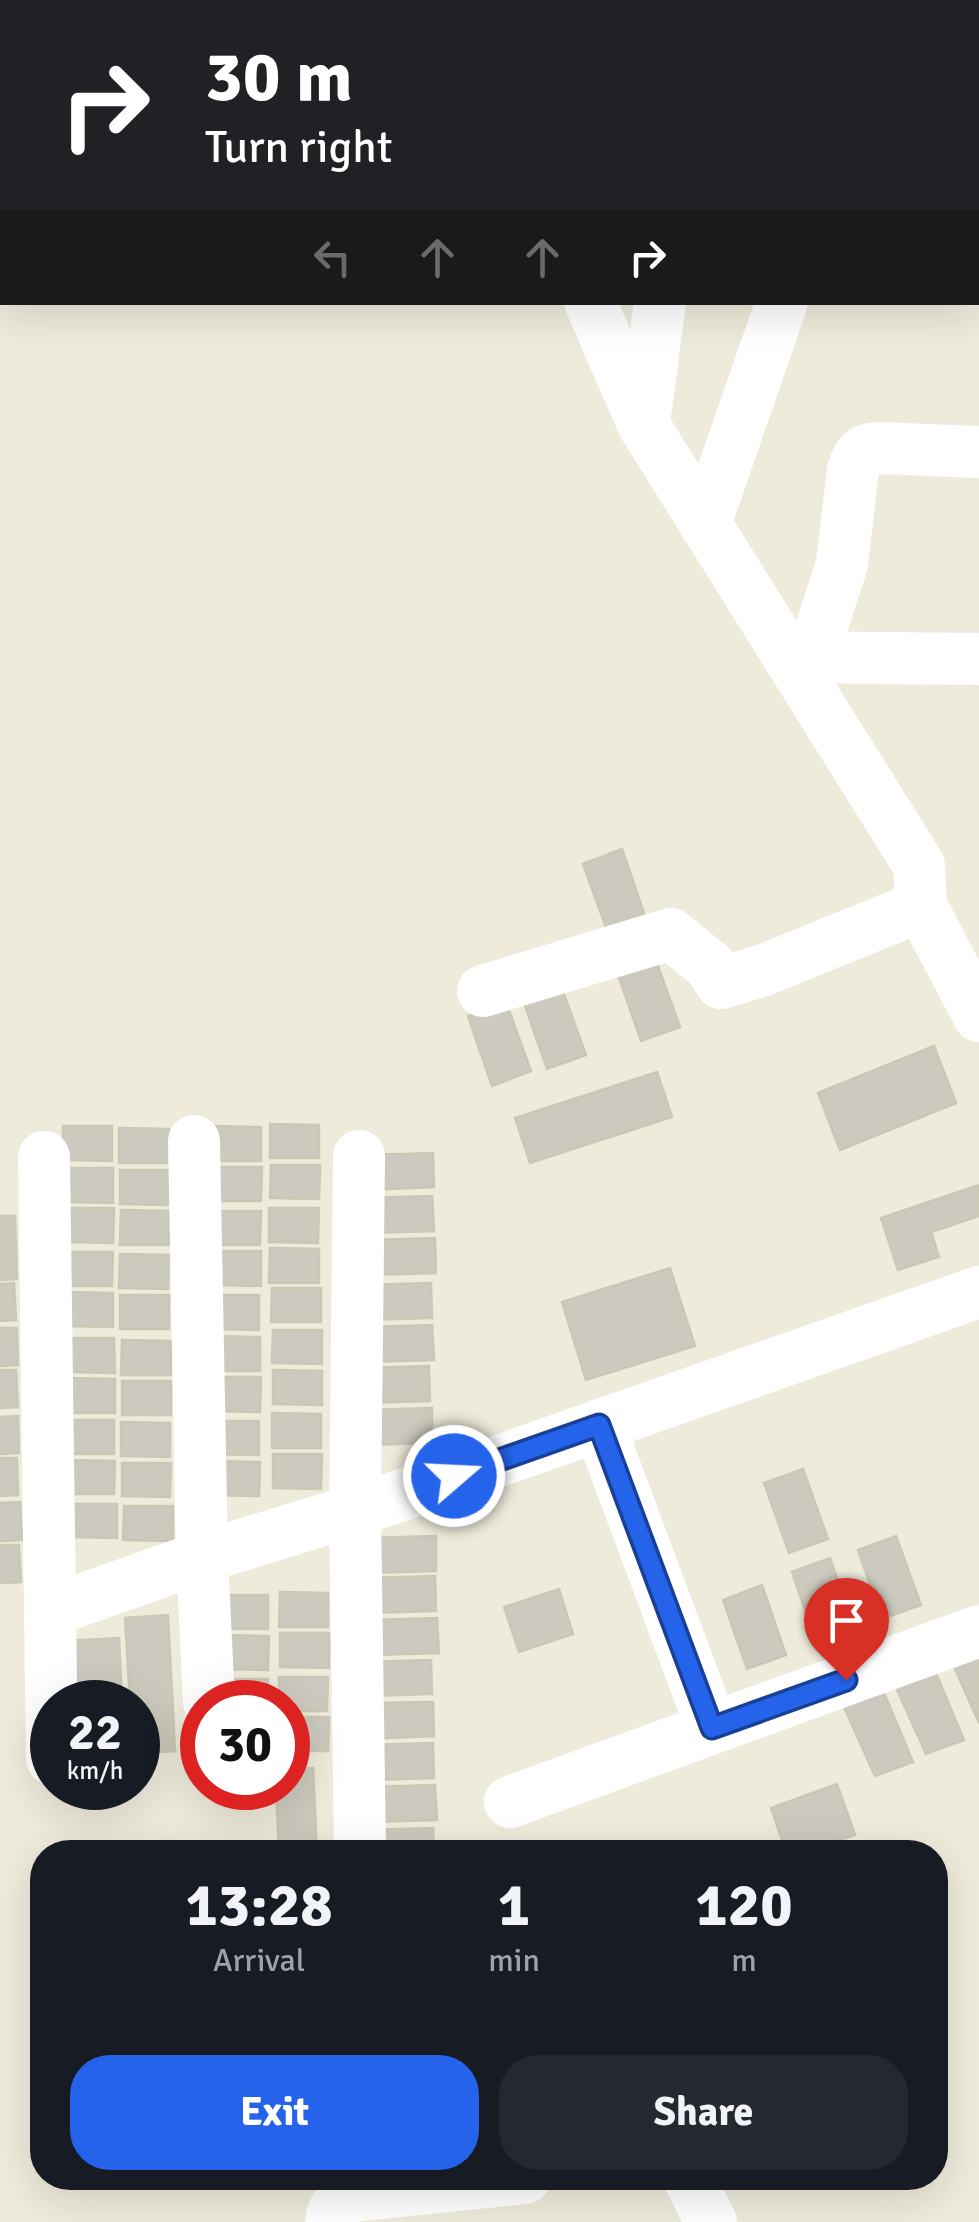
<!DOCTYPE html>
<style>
:root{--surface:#171b24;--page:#242831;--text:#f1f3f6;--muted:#9ea1a6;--accent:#2563eb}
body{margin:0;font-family:Signika,sans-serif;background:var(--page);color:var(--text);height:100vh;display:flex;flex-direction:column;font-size:38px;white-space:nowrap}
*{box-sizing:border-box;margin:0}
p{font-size:32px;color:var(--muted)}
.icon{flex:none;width:55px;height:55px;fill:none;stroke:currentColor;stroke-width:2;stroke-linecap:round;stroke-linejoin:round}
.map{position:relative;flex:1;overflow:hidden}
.panel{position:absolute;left:30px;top:1840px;width:918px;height:350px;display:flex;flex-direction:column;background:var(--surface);border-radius:40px;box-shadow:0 10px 40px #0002}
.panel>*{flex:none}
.guide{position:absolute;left:0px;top:0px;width:980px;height:305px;box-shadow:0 10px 40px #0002;background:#202124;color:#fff;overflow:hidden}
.speed{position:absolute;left:30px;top:1680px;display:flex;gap:20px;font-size:50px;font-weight:700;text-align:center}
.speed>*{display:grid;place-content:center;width:130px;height:130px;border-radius:50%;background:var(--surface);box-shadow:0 10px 40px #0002;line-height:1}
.speed small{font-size:25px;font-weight:400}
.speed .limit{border:15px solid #d22;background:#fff;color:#111}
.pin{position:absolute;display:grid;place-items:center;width:85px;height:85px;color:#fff;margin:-102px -42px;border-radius:50% 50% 50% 0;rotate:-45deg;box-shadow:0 0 10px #0007}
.pin .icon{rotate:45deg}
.me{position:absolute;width:110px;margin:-55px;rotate:71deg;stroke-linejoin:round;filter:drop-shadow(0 0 8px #0008)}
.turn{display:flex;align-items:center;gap:35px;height:210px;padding:0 40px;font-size:45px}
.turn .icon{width:130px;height:130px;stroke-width:2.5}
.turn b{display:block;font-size:70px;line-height:85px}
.lanes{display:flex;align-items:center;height:95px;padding:0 40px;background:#0003;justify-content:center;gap:50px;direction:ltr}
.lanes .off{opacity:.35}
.eta{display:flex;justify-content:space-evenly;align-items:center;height:170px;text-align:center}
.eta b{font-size:60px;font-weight:700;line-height:70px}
.cta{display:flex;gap:20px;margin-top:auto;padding:20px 40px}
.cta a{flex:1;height:115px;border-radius:40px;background:var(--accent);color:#fff;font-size:40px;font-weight:700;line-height:115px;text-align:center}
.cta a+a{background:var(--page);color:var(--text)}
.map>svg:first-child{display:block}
.building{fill:#cccabe;stroke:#cac8b5;stroke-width:2.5}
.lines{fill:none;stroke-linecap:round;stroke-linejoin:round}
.minor{stroke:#fff;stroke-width:52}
.route-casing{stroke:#184099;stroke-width:25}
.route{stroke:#2563eb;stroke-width:18}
</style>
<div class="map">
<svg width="979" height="2222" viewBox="0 0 979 2222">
<rect width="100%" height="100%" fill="#eeebdb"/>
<!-- building -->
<path class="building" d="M622 849 646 919 608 933 583 864Z
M655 958 680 1027 641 1041 617 972Z
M561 986 586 1055 547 1069 523 1000Z
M506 1002 531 1071 492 1086 468 1016Z
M934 1046 956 1103 840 1150 818 1093Z
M657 1072 672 1117 530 1163 515 1118Z
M270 1124 319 1125V1158H270Z
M63 1126H112V1161L63 1160Z
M212 1126 261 1127V1161H212Z
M119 1128 169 1129 168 1163H119Z
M433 1153 434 1187 367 1190V1155Z
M271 1165H320L319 1199 270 1198Z
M213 1167H262L261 1201H212Z
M64 1168H113V1203L64 1202Z
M120 1170H169V1205L120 1204Z
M979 1185V1216L931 1232 939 1257 898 1270 881 1218Z
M432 1196 434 1231 368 1233 366 1198Z
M65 1208H114L113 1243 64 1242Z
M269 1208H319L318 1243 269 1242Z
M121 1210 170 1211 169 1245H120Z
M212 1211H261L260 1245H211Z
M0 1216H15L17 1279 0 1280Z
M435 1238 436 1273 370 1275 369 1240Z
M270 1248 319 1249V1283H269Z
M212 1251H261V1286L212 1285Z
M64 1252H113L112 1286H63Z
M120 1254 169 1255 168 1289 119 1288Z
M670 1268 695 1346 586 1380 562 1302Z
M14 1283 16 1320 0 1321V1284Z
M431 1283 432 1318 366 1320 364 1285Z
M272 1288H321V1322H271Z
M64 1292 113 1293V1327L64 1326Z
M120 1295H169V1329H120Z
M210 1295H259V1330L210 1329Z
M432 1325 434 1360 368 1362 367 1327Z
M0 1328H17L18 1365 0 1366Z
M273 1330H322V1364L272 1363Z
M211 1336 260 1337V1371H210Z
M66 1338H114L115 1373 65 1372Z
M122 1340 171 1341V1375H121Z
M429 1366 430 1401 364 1403 363 1368Z
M0 1370H16L18 1407 0 1408Z
M273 1370 322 1371V1405L273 1404Z
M211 1377H261L260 1412 211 1411Z
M66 1378 115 1379V1413H66Z
M122 1381H171V1415H122Z
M432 1408V1443L366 1445 365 1410Z
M272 1413 321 1414V1448H272Z
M18 1416 19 1453 0 1454V1417Z
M65 1420H114V1454H65Z
M210 1421H259V1455L210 1454Z
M121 1422 170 1423V1457L121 1456Z
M273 1454H322L321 1489 273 1488Z
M0 1458H17L18 1495 0 1496Z
M66 1460 115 1461 114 1494H66Z
M211 1461 260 1462 259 1496 210 1495Z
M122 1463H171L170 1497 122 1496Z
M803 1469 828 1539 789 1553 764 1483Z
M20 1502 22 1540 0 1541V1503Z
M68 1504H117V1538L67 1537Z
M124 1506H173V1541L123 1540Z
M436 1536V1571L370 1573 369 1538Z
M896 1536 921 1605 882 1619 858 1550Z
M0 1545H19L21 1582 0 1583Z
M830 1558 855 1628 816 1642 792 1572Z
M435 1576 436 1611 370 1613 369 1578Z
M762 1585 786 1655 747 1669 723 1600Z
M559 1589 573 1634 519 1652 504 1607Z
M280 1592 328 1593V1627H279Z
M219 1595H268V1629H219Z
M168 1615 175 1751 138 1753V1702H130L125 1618Z
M437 1618 439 1653 373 1655 371 1620Z
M280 1633H329V1668L280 1667Z
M220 1635 269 1636 268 1670 219 1669Z
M119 1638 122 1702H70L66 1641Z
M979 1639V1723L947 1651Z
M930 1659 964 1740 926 1754 890 1674Z
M431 1660 432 1694 366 1696 365 1662Z
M279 1677H328L327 1711H288V1702H279Z
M218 1679H268L267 1702H218Z
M879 1681 913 1762 875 1776 839 1696Z
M433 1702 434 1736 368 1739 367 1703Z
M288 1717H329L328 1751H288Z
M433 1743 434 1778 369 1780 367 1745Z
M313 1768 317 1852H279L276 1788H288V1769Z
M837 1784 855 1835 803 1852H786L771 1808Z
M435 1785 437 1820 371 1822 370 1787Z
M433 1828 434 1852H368L367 1830Z"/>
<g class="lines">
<!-- minor -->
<path class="minor" d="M458 0 459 2
M812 2 817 0
M978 250H979
M590 302 643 424 919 865 921 906 979 1016
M644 423 660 302
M705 524 782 302
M789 657 979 659
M812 657 842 564 853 470C858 455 861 449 878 448L979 452
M483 991 671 934 710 966 721 983 764 970 921 906
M194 1141 202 1557 209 1702
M359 1156 355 1510 360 1852
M44 1157 52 1759
M599 1425 712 1728
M50 1611 202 1557 382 1502 979 1292
M510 1802 979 1631
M689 2178 711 2222
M331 2222C333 2206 339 2201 354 2196L525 2178"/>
</g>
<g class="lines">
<defs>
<path id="route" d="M454 1476 599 1425 712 1728 846 1680"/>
</defs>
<!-- route casing -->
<use href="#route" class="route-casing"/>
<!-- route -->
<use href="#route" class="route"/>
</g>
</svg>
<div class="speed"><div>22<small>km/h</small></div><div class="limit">30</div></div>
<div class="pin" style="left:846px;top:1680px;background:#d93025"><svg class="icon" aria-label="arrive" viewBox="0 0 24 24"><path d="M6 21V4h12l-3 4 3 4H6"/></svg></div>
<svg class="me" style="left:454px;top:1476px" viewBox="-20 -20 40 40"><circle r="17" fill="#2563eb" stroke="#fff" stroke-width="3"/><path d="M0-11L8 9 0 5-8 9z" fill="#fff"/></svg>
<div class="guide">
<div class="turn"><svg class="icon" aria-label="right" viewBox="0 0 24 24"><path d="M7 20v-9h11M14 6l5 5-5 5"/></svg><div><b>30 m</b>Turn right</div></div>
<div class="lanes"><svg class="icon off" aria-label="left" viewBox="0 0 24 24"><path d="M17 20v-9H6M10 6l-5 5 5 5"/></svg><svg class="icon off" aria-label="ahead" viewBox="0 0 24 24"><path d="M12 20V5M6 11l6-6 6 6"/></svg><svg class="icon off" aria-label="ahead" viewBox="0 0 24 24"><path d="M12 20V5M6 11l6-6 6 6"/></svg><svg class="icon" aria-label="right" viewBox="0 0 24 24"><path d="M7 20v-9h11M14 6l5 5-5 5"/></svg></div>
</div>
<section class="panel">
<div class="eta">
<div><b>13:28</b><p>Arrival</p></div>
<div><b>1</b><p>min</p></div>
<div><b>120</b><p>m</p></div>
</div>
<div class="cta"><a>Exit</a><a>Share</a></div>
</section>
</div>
